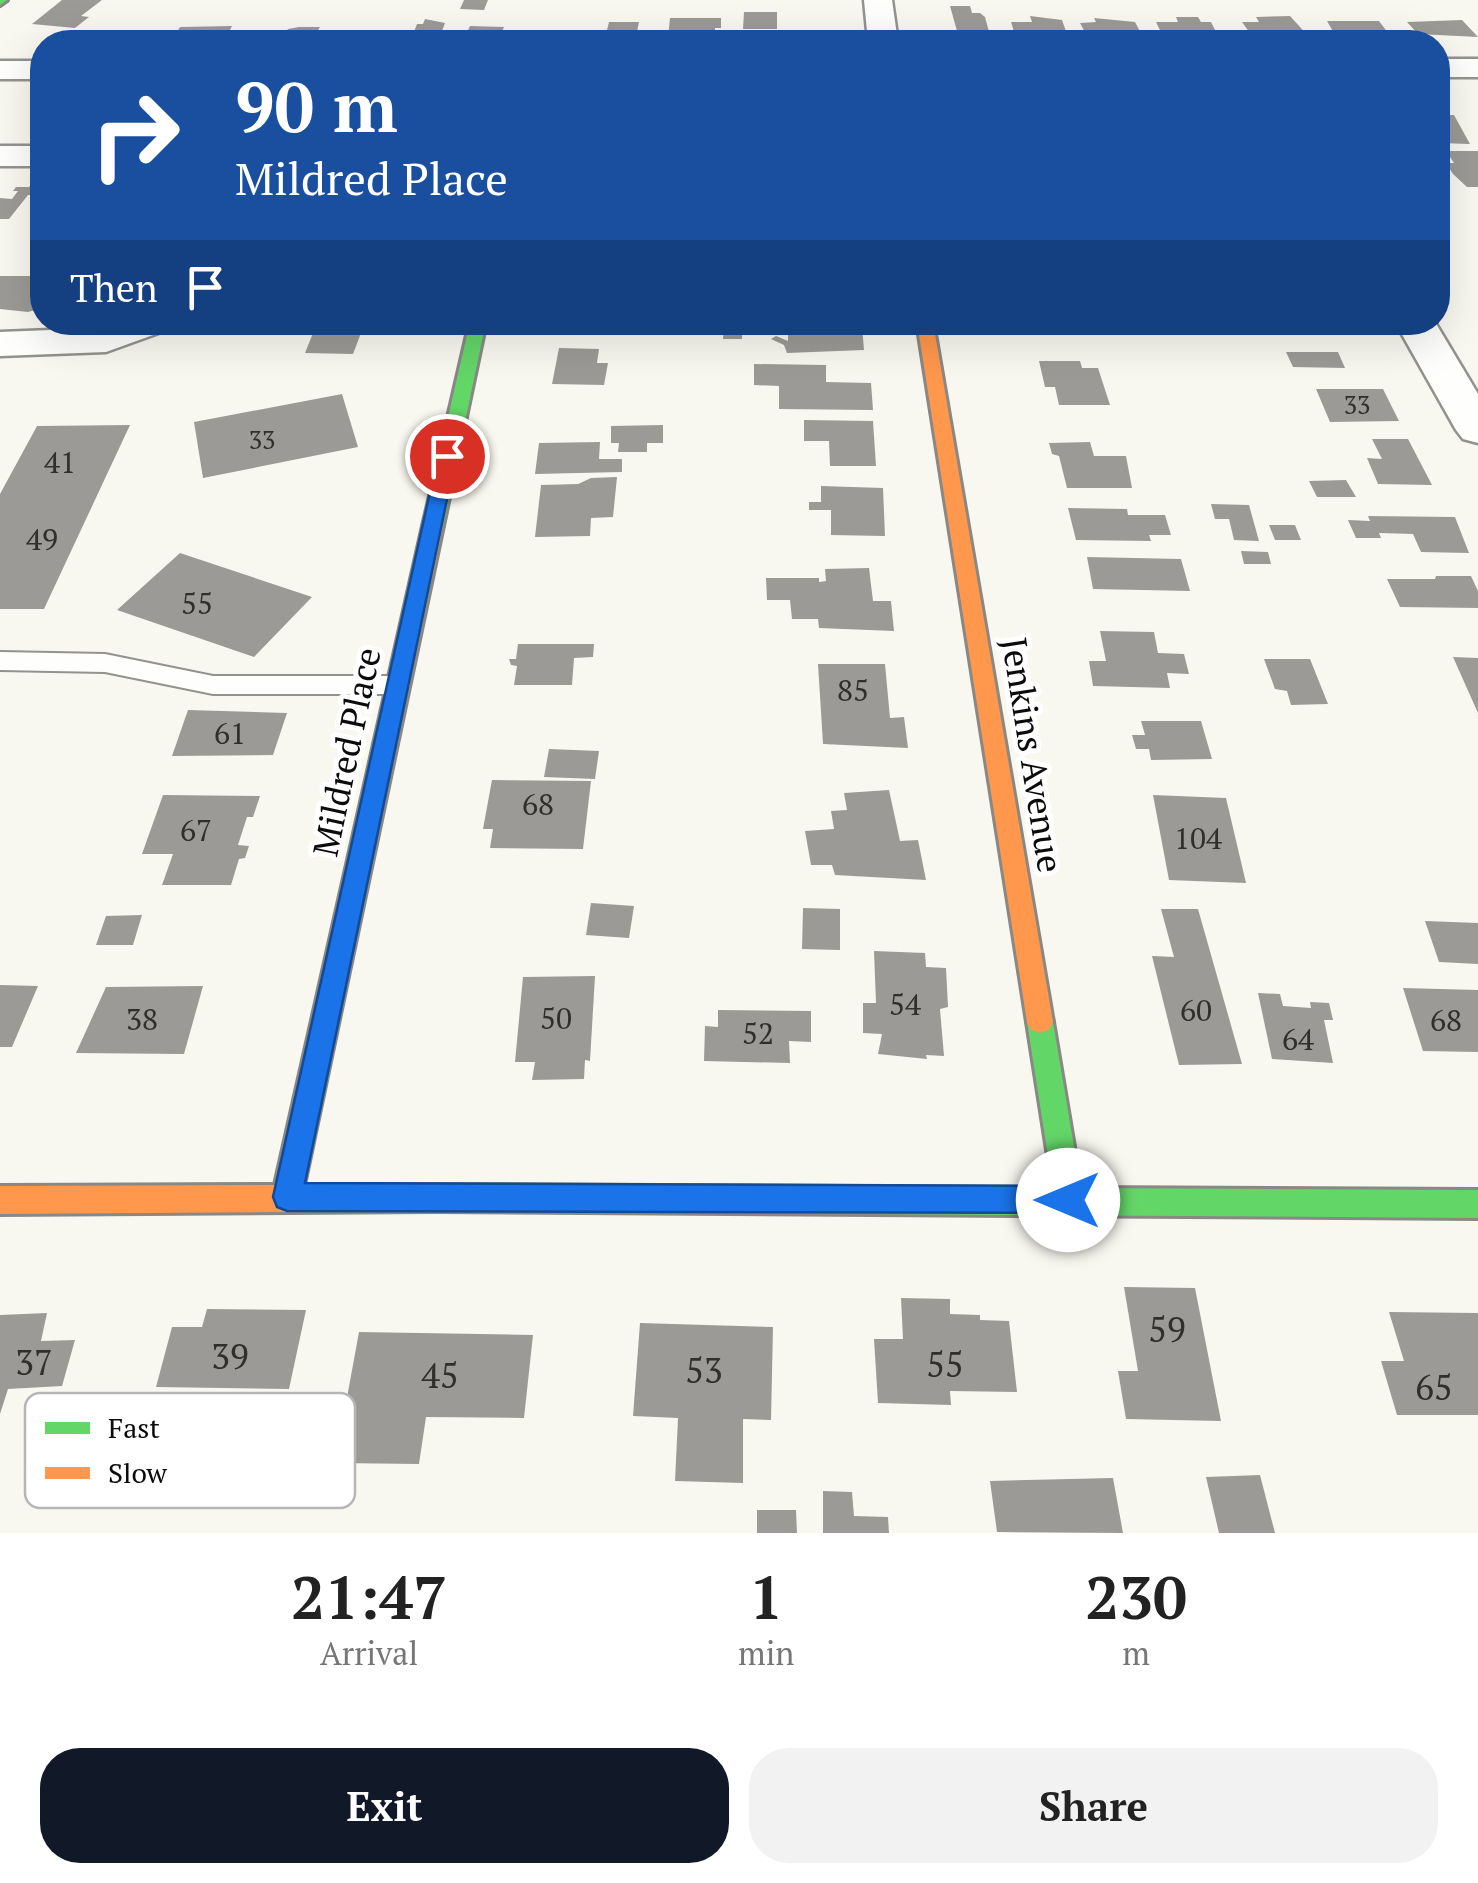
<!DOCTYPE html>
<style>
:root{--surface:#fff;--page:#f2f2f2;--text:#222;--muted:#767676;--accent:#111827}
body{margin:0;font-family:"PT Serif",serif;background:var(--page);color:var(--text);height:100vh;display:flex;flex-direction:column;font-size:38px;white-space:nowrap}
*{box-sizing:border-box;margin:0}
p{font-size:32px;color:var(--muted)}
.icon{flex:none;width:55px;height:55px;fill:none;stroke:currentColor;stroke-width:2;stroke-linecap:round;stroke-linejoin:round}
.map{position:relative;height:1533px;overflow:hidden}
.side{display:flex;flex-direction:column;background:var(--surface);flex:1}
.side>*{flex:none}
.hud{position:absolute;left:30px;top:30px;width:1420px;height:305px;border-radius:40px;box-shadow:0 10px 40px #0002;background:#1a4fa0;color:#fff;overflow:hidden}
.pin{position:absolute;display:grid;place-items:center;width:85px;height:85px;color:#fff;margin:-42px;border:5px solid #fff;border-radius:50%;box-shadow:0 2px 10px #0007}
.me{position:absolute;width:110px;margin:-55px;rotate:270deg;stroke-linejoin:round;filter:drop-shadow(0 0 8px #0008)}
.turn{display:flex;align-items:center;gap:35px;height:210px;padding:0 40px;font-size:45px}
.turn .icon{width:130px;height:130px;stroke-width:2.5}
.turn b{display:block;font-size:70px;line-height:85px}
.then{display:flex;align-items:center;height:95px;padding:0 40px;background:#0003;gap:20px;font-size:38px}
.eta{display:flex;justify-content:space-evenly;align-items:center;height:170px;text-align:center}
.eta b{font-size:60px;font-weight:700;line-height:70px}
.action{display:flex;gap:20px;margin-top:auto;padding:20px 40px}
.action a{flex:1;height:115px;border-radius:40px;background:var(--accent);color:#fff;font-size:40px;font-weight:700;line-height:115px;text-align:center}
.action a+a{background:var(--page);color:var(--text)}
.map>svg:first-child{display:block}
.building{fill:#9c9a96}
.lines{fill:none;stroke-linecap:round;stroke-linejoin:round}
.lane-casing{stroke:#92928e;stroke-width:4}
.street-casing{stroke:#92928e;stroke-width:5}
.fast-casing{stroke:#898885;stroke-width:6}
.slow-casing{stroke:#898885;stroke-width:6}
.lane{fill:#fefefd;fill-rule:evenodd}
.street{fill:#fefefd;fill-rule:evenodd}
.fast{fill:#63d668;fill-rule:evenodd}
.slow{fill:#ff974d;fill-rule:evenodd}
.route{fill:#1a73e8;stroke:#114b97;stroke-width:2.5}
.labels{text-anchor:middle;stroke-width:10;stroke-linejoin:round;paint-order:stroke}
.far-number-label{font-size:25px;fill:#2f2f2e}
.number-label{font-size:30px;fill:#2f2f2e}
.street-label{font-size:35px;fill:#0b0b0b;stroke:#fff}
.near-number-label{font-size:35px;fill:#2f2f2e}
.key{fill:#fff;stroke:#b6b6b6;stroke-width:2.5}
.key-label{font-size:28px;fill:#0b0b0b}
</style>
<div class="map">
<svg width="1478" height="1533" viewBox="0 0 1478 1533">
<rect width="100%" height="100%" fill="#f9f8f0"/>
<!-- building -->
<path class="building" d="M62 0H102L81 16 89 17 75 28 32 24Z
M464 0H488L484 10 460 9Z
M950 6H970L972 13H980L985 17 991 39H951L949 32 957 31Z
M744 12H777V29H743Z
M1030 16 1062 20 1069 40 1016 38 1011 22H1032Z
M1290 16 1310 38 1252 36 1242 22H1259L1256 17Z
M1176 17H1198L1201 22H1211L1219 38 1163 36 1156 22H1178Z
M670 18H721V28H715V39L668 38Z
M1094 18 1135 22 1144 39 1087 36 1080 23 1096 22Z
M425 19 445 23 438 42H410L417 24H423Z
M1462 20 1478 37 1418 34 1407 22Z
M1327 21H1379L1391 37 1335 35Z
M609 22H639L635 42H604Z
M232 26 224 42H171L180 27Z
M470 26 504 27 498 42 474 41 464 39Z
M299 27H320L311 42H280L288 29Z
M334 30H356L355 34H370L367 42H329Z
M1438 115H1454L1470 144 1438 143Z
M1446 151H1478V187H1467L1453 174 1446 163H1454Z
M42 171V196L28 195 9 219H0V198L12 199 18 191H13L16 187H29Z
M0 276H42V308L28 312 0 309Z
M327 322H399L395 333H361L353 354 305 353 313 333H323Z
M570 322H637L636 334H568Z
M788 322H857L862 326 864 350 787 353 784 345 771 339 776 336 788 341Z
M1039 322H1088L1089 327H1040Z
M1285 322H1338L1341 328H1287Z
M724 324H742V339H723Z
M559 348 599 349 597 363H608L604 385 552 384Z
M1286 352H1338L1345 368 1293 367Z
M1039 361H1080L1082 368H1098L1110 405H1059L1055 387H1045Z
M754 364 826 365V382L871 383 873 410 779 409V386L754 385Z
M1316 389H1383L1399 421 1330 422Z
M342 394 358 447 203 478 194 422Z
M804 420 873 421 876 466H830L829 441H804Z
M130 425 44 609H0V494L37 426Z
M663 425V443H647V452H618L619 443H611V426Z
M1372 439H1408L1432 485 1378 484 1367 458 1382 459Z
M600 442 599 459H622V472L535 474 539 443Z
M1090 442 1094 456H1126L1132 488H1067L1059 456 1052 454 1049 443Z
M617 477 613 517 591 518 590 536 535 537 541 485 578 484 591 478Z
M1346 480 1356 497H1317L1309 481Z
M821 486 883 488 885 536 831 535V510H809V502H821Z
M1211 504 1249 505 1259 541 1234 540 1229 519H1215Z
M1068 508 1127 509 1128 515H1165L1171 535H1149L1151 541 1076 540Z
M1368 516 1455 517 1469 553 1421 552 1413 534 1379 533 1381 538H1356L1348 520 1370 521Z
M1269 525H1295L1301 540H1275Z
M1241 551 1268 552 1271 564H1244Z
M180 553 312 597 254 657 117 610Z
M1087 557 1181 559 1190 591 1093 589Z
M869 568 873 601H891L894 631 819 628 818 619H792L790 600H767L766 578H819V582L826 581 825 569Z
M1436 576H1471L1478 591V608L1400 607 1387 579H1435Z
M1100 631 1154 632 1158 653 1184 654 1189 674 1167 673 1170 688 1093 686 1089 661H1106Z
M518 644H594L593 657 574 658 572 685H514L517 666 511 665 509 659H516Z
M1453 657 1478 658V713Z
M1264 659H1310L1328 704 1291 705 1287 691 1275 689Z
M818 664H885L890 718 904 717 908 748 823 744Z
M188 710 287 713 273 755 172 756Z
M1141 721H1201L1212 759 1151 760 1149 749H1136L1132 735H1145Z
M549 749 599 751 595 779 544 777Z
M492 780 591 781 583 849 490 848 493 829H483Z
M889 790 900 841 918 840 926 880 835 875 832 865H811L805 831 834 829 831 811 847 810 844 793Z
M163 795 260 796 253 817H247L238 845 249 846 245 858 239 859 231 885H162L173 854H142Z
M1153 795 1226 798 1246 883 1169 880Z
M591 903 634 906 629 938 586 935Z
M803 908 840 909V950L802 949Z
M1161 909H1198L1242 1064 1179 1065 1152 956 1174 957Z
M142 915 133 945H96L106 916Z
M1425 921 1478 923V964L1439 962Z
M874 951 925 953 926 967 946 968 948 1007 940 1009 944 1056 926 1055 927 1059 878 1054 882 1034 863 1033V1003H876Z
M595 976 590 1061 585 1060 584 1079 532 1080 535 1062H515L523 977Z
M0 985 38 986 12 1047H0Z
M203 986 184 1054 76 1053 106 987Z
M1403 988 1478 990V1052L1423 1051Z
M1258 993 1280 994 1283 1006 1311 1008 1310 1002 1329 1003 1333 1020H1324L1333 1063 1272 1059Z
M718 1010 811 1011V1042L789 1041 790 1063 704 1061 705 1026 718 1027Z
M1124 1287 1195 1288 1221 1421 1126 1419 1118 1371H1138Z
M901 1298 950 1299V1314L980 1315V1320L1009 1321 1017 1392 950 1391 951 1405 878 1403 874 1339H903Z
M207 1309 306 1310 289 1389 156 1387 172 1327H202Z
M1389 1312 1478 1313V1415H1397L1381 1361H1404Z
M47 1313 41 1341 75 1340 62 1386 8 1389 0 1414V1315Z
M640 1323 773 1327 771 1420 743 1419V1483L675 1481 678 1418 633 1416Z
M359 1332 533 1335 524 1418 426 1417 419 1464 335 1463Z
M1260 1475 1275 1533H1219L1206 1477Z
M1113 1478 1123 1533 997 1532 990 1481Z
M823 1491 852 1492 854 1516 888 1517 889 1533H823Z
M757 1510H796L797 1533H757Z"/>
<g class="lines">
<defs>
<path id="lane" d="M0 652 105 654 213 676H397L406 678 410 685 406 692 397 694H213L105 672 0 670Z"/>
<path id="street" d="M864 0H892L898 42H868Z
M1438 59H1478V77H1438Z
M0 61H42V79H0Z
M0 146H42V166H0Z
M115 322H173L167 330 106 352 0 356V332L101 328Z
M1395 322H1435L1478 394V443L1463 439 1456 430Z"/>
<path id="fast" d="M0 0H7L0 5Z
M470 322H486L443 526 433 532 423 526Z
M1040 1011 1049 1014 1053 1022 1081 1188 1478 1190V1218L435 1211 425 1208 421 1198 425 1188 435 1185 1053 1188 1027 1022 1031 1014Z"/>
<path id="slow" d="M917 322H933L1053 1022 1049 1030 1040 1033 1031 1030 1027 1022Z
M433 520 443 526 304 1185H435L445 1188 449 1198 445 1208 435 1211 0 1214V1186L275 1185 423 526Z"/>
</defs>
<!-- lane casing -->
<use href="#lane" class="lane-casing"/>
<!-- street casing -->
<use href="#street" class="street-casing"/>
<!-- fast casing -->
<use href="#fast" class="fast-casing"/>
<!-- slow casing -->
<use href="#slow" class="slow-casing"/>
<!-- lane -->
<use href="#lane" class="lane"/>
<!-- street -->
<use href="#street" class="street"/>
<!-- fast -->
<use href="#fast" class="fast"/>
<!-- slow -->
<use href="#slow" class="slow"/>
</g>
<!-- route -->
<path class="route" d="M447 451 456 456 305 1183 1068 1186 1079 1190 1083 1200 1079 1209 1068 1213 287 1211 277 1207 273 1197 438 456Z"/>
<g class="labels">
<!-- far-number labels -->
<g class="far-number-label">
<text x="1357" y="414">33</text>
<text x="262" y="449">33</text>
</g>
<!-- number labels -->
<g class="number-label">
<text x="60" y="473">41</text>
<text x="42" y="550">49</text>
<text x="197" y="614">55</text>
<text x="853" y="701">85</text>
<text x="230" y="744">61</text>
<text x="538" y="815">68</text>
<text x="196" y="841">67</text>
<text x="1198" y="849">104</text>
<text x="905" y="1015">54</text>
<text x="1196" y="1021">60</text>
<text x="556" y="1029">50</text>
<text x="142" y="1030">38</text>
<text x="1446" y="1031">68</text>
<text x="758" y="1044">52</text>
<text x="1298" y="1050">64</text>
</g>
<!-- street labels -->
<g class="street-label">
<text transform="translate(347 752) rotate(-78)" y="12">Mildred Place</text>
<text transform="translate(1032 755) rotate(81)" y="12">Jenkins Avenue</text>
</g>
<!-- near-number labels -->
<g class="near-number-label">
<text x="1167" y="1342">59</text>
<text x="230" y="1369">39</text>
<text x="34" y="1375">37</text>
<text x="945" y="1377">55</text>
<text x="704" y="1383">53</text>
<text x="440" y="1388">45</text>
<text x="1434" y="1400">65</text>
</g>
</g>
<!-- legend -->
<rect x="25" y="1393" width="330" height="115" rx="15" class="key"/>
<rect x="45" y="1422" width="45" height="12" fill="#63d668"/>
<rect x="45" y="1467" width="45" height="12" fill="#ff974d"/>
<g class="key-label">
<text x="108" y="1438">Fast</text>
<text x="108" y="1483">Slow</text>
</g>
</svg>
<div class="pin" style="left:447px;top:456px;background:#d93025"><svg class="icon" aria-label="arrive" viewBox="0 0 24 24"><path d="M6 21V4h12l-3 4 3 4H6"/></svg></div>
<svg class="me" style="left:1068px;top:1200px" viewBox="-20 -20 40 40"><circle r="19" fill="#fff"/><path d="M0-13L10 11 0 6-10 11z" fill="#1a73e8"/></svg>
<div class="hud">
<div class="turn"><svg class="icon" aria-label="right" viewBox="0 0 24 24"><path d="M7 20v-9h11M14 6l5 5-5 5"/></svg><div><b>90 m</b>Mildred Place</div></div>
<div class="then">Then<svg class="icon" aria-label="arrive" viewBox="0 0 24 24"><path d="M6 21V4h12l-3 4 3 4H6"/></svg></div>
</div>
</div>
<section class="side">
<div class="eta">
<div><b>21:47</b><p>Arrival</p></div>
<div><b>1</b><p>min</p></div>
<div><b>230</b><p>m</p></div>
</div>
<div class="action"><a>Exit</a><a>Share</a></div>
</section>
